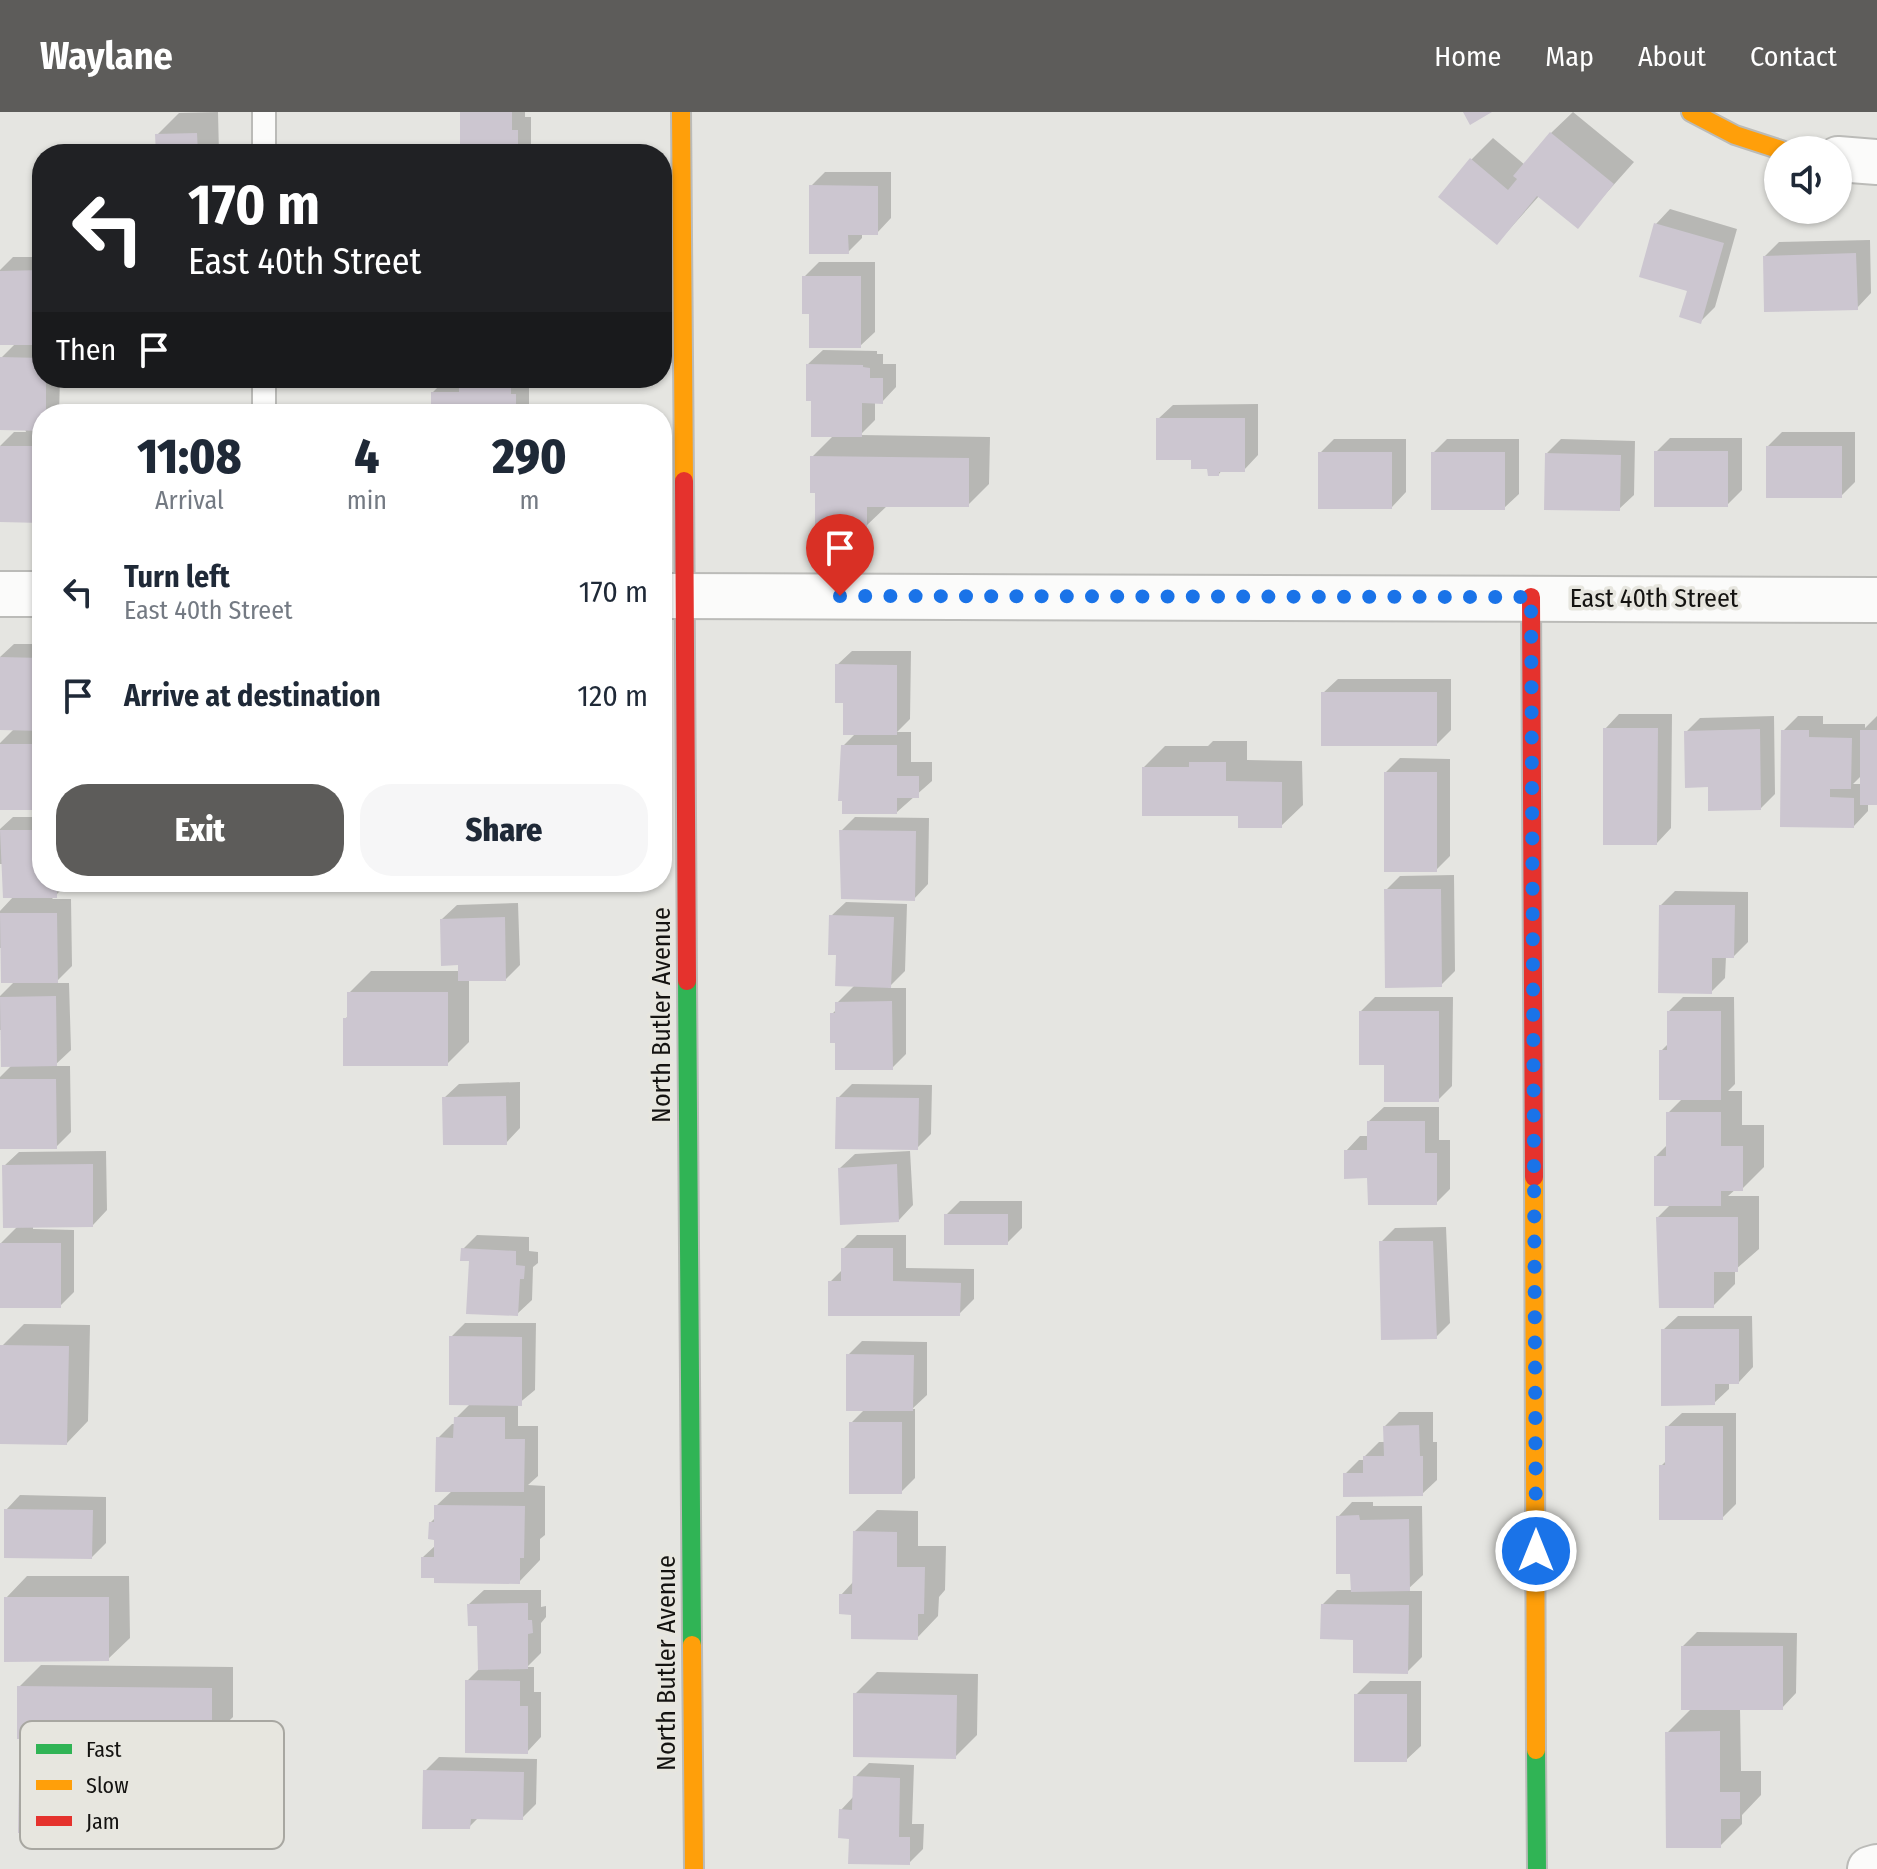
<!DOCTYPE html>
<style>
:root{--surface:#fff;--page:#f6f6f7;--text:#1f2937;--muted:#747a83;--accent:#5d5c5a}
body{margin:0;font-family:"Fira Sans Condensed",sans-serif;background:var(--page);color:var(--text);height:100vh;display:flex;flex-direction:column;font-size:30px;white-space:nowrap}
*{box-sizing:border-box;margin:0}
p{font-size:26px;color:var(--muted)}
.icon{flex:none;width:44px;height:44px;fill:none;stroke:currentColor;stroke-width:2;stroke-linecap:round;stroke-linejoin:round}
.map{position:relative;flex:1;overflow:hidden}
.side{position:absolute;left:32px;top:292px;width:640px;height:488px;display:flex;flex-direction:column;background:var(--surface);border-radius:32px;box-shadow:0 2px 6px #0004}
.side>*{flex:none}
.banner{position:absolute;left:32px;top:32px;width:640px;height:244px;border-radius:32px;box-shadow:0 2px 6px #0004;background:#202124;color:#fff;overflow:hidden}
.fabs{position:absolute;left:1764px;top:24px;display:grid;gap:16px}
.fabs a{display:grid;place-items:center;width:88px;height:88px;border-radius:50%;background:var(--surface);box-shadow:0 2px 6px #0004;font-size:40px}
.pin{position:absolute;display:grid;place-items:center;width:68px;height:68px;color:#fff;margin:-82px -34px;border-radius:50% 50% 50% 0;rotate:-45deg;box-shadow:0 0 8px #0007}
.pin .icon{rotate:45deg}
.me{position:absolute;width:88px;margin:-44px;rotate:0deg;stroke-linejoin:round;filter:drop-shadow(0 0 6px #0008)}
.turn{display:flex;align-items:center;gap:28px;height:168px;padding:0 24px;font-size:36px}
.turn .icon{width:104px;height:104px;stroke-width:2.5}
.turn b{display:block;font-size:56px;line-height:68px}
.then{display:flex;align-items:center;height:76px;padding:0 24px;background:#0003;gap:16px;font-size:30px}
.eta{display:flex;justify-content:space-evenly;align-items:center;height:136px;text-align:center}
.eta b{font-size:48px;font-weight:800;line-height:56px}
.button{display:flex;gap:16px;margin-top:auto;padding:16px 24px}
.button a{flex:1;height:92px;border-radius:32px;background:var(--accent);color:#fff;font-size:32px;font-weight:800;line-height:92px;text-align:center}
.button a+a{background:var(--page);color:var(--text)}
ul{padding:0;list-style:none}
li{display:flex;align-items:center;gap:24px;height:104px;padding:0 24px}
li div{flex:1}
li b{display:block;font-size:30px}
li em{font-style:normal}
header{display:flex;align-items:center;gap:48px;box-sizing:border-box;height:112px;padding:0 40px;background:var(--accent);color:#fff}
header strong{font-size:38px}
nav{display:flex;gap:44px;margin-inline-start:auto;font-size:28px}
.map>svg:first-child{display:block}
.shadow{fill:#0003;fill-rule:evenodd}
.building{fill:#ccc6d0}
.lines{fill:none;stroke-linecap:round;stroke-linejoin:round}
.lane-casing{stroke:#bbbbb8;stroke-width:26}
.street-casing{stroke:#bbbbb8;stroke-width:48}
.fast-casing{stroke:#bbbbb8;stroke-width:22}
.slow-casing{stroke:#bbbbb8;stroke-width:22}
.jam-casing{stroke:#bbbbb8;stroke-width:22}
.lane{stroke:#fbfbfa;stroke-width:22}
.street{stroke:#fbfbfa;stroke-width:44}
.fast{stroke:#30b455;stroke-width:18}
.slow{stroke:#ff9f0a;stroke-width:18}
.jam{stroke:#e5322d;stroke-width:18}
.route{stroke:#1a73e8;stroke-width:14;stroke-dasharray:0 25.2}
.labels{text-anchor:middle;stroke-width:7;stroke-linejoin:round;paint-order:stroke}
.street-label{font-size:26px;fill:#141311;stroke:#e7e6df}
.key{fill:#e7e6df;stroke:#a8a7a1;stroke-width:2}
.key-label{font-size:22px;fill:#141311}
</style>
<header>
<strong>Waylane</strong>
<nav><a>Home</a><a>Map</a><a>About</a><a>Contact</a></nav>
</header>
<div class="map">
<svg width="1877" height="1757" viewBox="0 0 1877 1757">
<rect width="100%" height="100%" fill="#e5e5e1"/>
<!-- shadow -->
<path class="shadow" d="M218 0 219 42H158L157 23 179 1Z
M462 0H525V5H531V38L528 42H462Z
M1573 0 1634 50 1577 114 1540 83 1497 131 1471 48 1493 26 1525 53 1551 21Z
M825 60H891V106L877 121H862V126L848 140 811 74Z
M1670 97 1737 117 1715 195 1701 209 1689 177 1656 112Z
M1870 128 1871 181 1857 196 1765 144 1779 130Z
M13 145H42V266H60L59 302H42V408H0V334L14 320H26L1 246 16 231H0V158Z
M819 150H875V220L860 234 811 200 804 165Z
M823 238 877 239V242H883V252H896V275L882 290H875V308L860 323 990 325 989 372 968 393H888L866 414 817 379 812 345 834 323 813 287 808 252Z
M447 266 529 268V302H433V280Z
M1258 292V343L1244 358H1222L1219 362 1158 307 1173 293Z
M1782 320H1855V370L1841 384 1768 334Z
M1670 326H1742V378L1727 393 1656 340Z
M1334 327H1406V380L1392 395 1320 341Z
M1447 327H1519V382L1504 396 1433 341Z
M1561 327 1635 329 1634 383 1619 397 1547 341Z
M14 532H42V696H0V631L14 617 0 616V545Z
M852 539H911L910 607 897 620H911V650H932V669L897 700 843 634 856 621 845 589 837 553Z
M1338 567H1451V618L1437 632 1323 581Z
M1619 602H1672L1671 716 1657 731 1605 617Z
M1774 604 1775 682 1761 696 1710 673 1686 620 1700 606Z
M1798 604H1823V612H1865V616L1877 604V691H1868V699L1854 714 1782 713 1783 619ZM1862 663V672H1853Z
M1213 629H1247V648L1302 649 1303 693 1281 714 1240 702 1144 655 1165 634H1208Z
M1400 646 1450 647V744L1436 758 1386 660Z
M13 705H42V770H69L52 787H71L72 854 55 871H69L71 938 54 954H70L71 1020 56 1035 0 1002V965L13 952 3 918H0V884L15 869 3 836H0V799L14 784 4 752H0V717Z
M855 705 929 706 928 772 914 787 841 719Z
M1454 763 1455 859 1441 873 1386 778 1400 764Z
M1675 779 1748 780V830L1734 844H1726L1725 866 1711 880 1661 793Z
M846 790 907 792 905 859 888 876H906V942L892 956 837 929 832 902 837 897V891L855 873 838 841 831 804Z
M518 791 520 853 506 867H469V930L447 952 345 907 349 903V881L371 859H460V851L442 807 457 793Z
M1375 885H1453L1452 974 1438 988 1361 899Z
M1683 885H1734L1735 972 1728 979H1742V1013H1764V1055L1742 1077H1736L1728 1084H1759V1137L1735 1158V1172L1713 1194 1658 1105 1671 1092 1656 1044 1668 1032V1001L1683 986 1661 939 1669 931V899Z
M520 970V1016L506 1031 444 986 459 972Z
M852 972 932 973 931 1022 917 1036 838 986Z
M1384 995H1439V1028H1450V1077L1436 1091 1369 1064 1346 1039 1360 1024H1369V1009Z
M106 1039 107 1098 93 1113 33 1114V1117L74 1118V1180L60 1194H0L1 1131 18 1114 4 1054 19 1040Z
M910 1039 913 1093 899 1108 840 1056 855 1042Z
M960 1089H1022V1116L1007 1131 946 1103Z
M1446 1115 1450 1211 1436 1225 1381 1130 1395 1116Z
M477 1123 529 1125V1139L538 1140V1151L533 1155 532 1188 517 1202 463 1137Z
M857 1123H906V1156L974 1157V1187L959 1202 830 1170 843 1157V1137Z
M1678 1204H1752L1753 1255 1739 1270H1729V1277L1714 1291 1663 1218Z
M465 1211H536L535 1278 518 1292V1314H538V1364L528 1373 545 1374V1423L540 1427V1448L519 1470 423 1445 436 1433 431 1410 436 1405V1394L453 1378 438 1326 452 1312H455L456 1306 470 1292 451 1225Z
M24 1212 90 1213 88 1309 67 1331 2 1234Z
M862 1229 927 1230V1283L912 1297H915V1366L901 1380 851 1311 865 1297 848 1243Z
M1399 1300H1433V1330H1437V1368L1422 1382 1345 1362 1359 1348H1365V1344L1379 1330H1385V1314Z
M1682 1301H1736V1392L1722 1406 1661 1354 1667 1348V1315Z
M20 1383 106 1385V1431L92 1445 6 1398Z
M1352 1390H1373V1394H1422L1423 1463 1406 1479H1422V1545L1407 1560 1355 1526 1323 1492 1337 1478H1353L1352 1460 1338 1405Z
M877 1398 918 1399V1434H946L945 1478 939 1485 938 1504 917 1526 841 1483 854 1469 855 1419Z
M27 1464H129L130 1526 108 1547 6 1486Z
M484 1478H541V1495L546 1494V1505L541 1511V1541L527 1555H534V1580H541V1625L527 1640 467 1569 480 1556 479 1512 469 1492Z
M1697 1520 1797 1521 1796 1581 1782 1596H1740L1741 1659H1761V1683L1742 1703V1712L1720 1734 1667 1621 1692 1596 1683 1534Z
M41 1553 233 1555V1605L211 1626 19 1575Z
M877 1560 978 1562 977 1623 955 1645 855 1582Z
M1370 1569H1421V1634L1406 1648 1356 1583Z
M439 1645 537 1647 536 1692 522 1706 479 1705 469 1715 425 1659Z
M869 1651 914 1653 912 1712H924L923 1737 909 1751 851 1725 841 1698 854 1684 855 1665Z"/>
<!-- building -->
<path class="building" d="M460 0H512V18H518V42H460Z
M1463 0H1492L1470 13Z
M1550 20 1614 72 1578 117 1537 84 1497 133 1438 85 1470 46 1508 78 1517 67 1513 64Z
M197 21 198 42H156L155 22Z
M809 73 878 74V123H848L849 142H809Z
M1654 111 1724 131 1701 212 1679 205 1687 179 1639 165Z
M1856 141 1858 198 1764 200 1763 144Z
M42 158V233H0V159Z
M802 164H861V236H809V202H802Z
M0 245 42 246V266H46V302H42V319L0 318Z
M806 252 863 253V255L870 256V266H883V292L862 291V325H811V289H806Z
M459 266H511V282H516V302H431V280H459Z
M1156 306H1245V360H1219V364H1208L1207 357H1191V348H1156Z
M0 334H42V411L0 410Z
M1766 334H1842V386H1766Z
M1654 339H1728V395H1654Z
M1318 340H1392V397H1318Z
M1431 340H1505V398H1431Z
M1545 341 1621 343 1620 399 1544 398Z
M810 344 969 346V395H867V416H815V381H810Z
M0 545 42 546V619L0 618Z
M835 552 897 553V623H843V591H835Z
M1321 580H1437V634H1321Z
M1603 616H1658L1657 733H1603Z
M1760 617 1761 698 1708 699V675L1685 676 1684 619Z
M1781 618H1809V625L1852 626 1851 677H1830V685L1854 686V716L1780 715Z
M1860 618H1877V693H1860Z
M0 632H42V698H0Z
M841 633H897V664H919V686H897V702H842V689H838Z
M1189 650H1226V669L1282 670V716H1238V704H1142V655H1189Z
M1384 660H1437V760H1384Z
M0 718H42V770H57V786H3Z
M839 718 916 719 915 789 841 787Z
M1384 777H1441L1442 875 1385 876Z
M1659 793H1735L1734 846H1712V882L1658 881Z
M0 801H57L58 871H1Z
M829 803 894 805 891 876 835 874 836 843H828Z
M505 805 506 869H458V853L441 854 440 807Z
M347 880H448V954H343V906H347Z
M56 884 57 954 1 955 0 885Z
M892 889 893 958H835V931H830V901H835V890Z
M1359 899H1439V990H1384V953H1359Z
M1667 899H1721V988H1659V938H1667Z
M0 967H56L57 1037H0Z
M506 984 507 1033H443L442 985Z
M836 985 919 986 918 1038 835 1037Z
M1666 1000H1721V1034H1743V1079H1721V1094H1654V1044H1666Z
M1367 1009H1425V1041H1437V1093H1368L1367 1066 1344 1067V1038H1367Z
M93 1052V1115L3 1116 2 1053Z
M897 1052 899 1110 840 1113 838 1056Z
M944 1102H1008V1133H944Z
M1656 1105H1738V1160H1714V1196H1659Z
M1379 1129H1433L1437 1227 1381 1228Z
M0 1131H61V1196H0Z
M461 1136 516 1139V1153L525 1154 524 1167H520L518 1204 466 1202 469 1149H460Z
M841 1136H893V1169L961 1171 960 1204H828V1169H841Z
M1661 1217H1739V1272H1715V1293L1661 1294Z
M449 1224 522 1225V1294L449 1293Z
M0 1233 69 1234 67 1333 0 1332Z
M846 1242 914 1243 913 1299H846Z
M454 1305H505V1327H525L524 1380H435L436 1325 453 1326Z
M849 1310H902V1382H849Z
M1419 1313 1420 1344H1423V1384L1343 1385V1361H1363V1344H1384L1383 1314Z
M1665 1314H1723V1408H1659V1353H1665Z
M434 1393 525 1394 524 1446H520V1472L434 1471V1466H421V1445H434V1428L428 1427 429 1410H434Z
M4 1397 93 1398 92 1447 4 1446Z
M1359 1403 1360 1408 1409 1407 1410 1479 1351 1480 1350 1462H1336V1404Z
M853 1419 897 1420V1455H925L924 1502H918V1528L851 1527V1503L839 1502V1482H852Z
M4 1485H109V1549L4 1550Z
M528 1491V1508H532L533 1521 528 1522V1557L478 1558 477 1514H468L467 1492Z
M1321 1492 1409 1493 1408 1562 1353 1561V1528L1320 1527Z
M1681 1534H1783V1598H1681Z
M465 1568 520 1569V1594H528V1642L465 1641Z
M17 1574 212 1576V1628L17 1627Z
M853 1581 957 1583 956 1647 853 1645Z
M1354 1582H1407V1650H1354Z
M1720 1619V1680H1740V1707H1721V1736H1666L1665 1620Z
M423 1658 524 1660 523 1708 471 1707 470 1717H422Z
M853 1664 900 1666 899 1725H910V1753L848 1752 849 1727 838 1726 839 1697 852 1698Z
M19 1668 213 1670 212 1723 18 1721Z"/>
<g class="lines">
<defs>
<path id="lane" d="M264 42V0
M264 266V302"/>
<path id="street" d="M1838 47 1877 50
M0 482H42
M662 484 1877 488
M1870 1757 1877 1755"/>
<path id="fast" d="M687 869 692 1533
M1536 1638 1537 1757"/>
<path id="slow" d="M681 0 684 369
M1691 0 1735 23 1781 38
M1534 1065 1536 1638
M692 1533 694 1757"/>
<path id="jam" d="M684 369 687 869
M1531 485 1534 1065"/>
</defs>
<!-- lane casing -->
<use href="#lane" class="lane-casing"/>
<!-- street casing -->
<use href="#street" class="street-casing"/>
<!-- fast casing -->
<use href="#fast" class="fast-casing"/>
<!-- slow casing -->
<use href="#slow" class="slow-casing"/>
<!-- jam casing -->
<use href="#jam" class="jam-casing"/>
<!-- lane -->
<use href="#lane" class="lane"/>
<!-- street -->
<use href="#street" class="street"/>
<!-- fast -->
<use href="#fast" class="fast"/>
<!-- slow -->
<use href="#slow" class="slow"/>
<!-- jam -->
<use href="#jam" class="jam"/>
</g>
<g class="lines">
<!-- route -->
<path class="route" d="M840 484 1531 485 1536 1439"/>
</g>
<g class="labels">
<!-- street labels -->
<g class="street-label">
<text x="1654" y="495">East 40th Street</text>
<text transform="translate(661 903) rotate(-90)" y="9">North Butler Avenue</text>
<text transform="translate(666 1551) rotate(-90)" y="9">North Butler Avenue</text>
</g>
</g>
<!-- legend -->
<rect x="20" y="1609" width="264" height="128" rx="12" class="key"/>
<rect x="36" y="1632" width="36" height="10" fill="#30b455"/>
<rect x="36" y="1668" width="36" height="10" fill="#ff9f0a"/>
<rect x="36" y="1704" width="36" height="10" fill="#e5322d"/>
<g class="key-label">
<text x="86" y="1645">Fast</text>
<text x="86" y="1681">Slow</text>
<text x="86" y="1717">Jam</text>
</g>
</svg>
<div class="fabs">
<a><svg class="icon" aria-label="sound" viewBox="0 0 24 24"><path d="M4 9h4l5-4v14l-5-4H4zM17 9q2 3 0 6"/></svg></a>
</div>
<div class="pin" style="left:840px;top:484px;background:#d93025"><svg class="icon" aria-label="arrive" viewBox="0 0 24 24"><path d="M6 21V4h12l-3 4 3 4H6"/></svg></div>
<svg class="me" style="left:1536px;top:1439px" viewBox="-20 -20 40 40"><circle r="17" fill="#1a73e8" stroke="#fff" stroke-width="3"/><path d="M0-11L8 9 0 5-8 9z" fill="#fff"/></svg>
<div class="banner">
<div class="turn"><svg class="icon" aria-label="left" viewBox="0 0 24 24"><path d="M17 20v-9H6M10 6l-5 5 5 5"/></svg><div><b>170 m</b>East 40th Street</div></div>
<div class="then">Then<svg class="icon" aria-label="arrive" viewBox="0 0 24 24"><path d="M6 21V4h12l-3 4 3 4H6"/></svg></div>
</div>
<section class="side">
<div class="eta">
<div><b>11:08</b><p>Arrival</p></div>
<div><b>4</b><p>min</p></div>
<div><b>290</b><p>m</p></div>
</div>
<ul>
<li><svg class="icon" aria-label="left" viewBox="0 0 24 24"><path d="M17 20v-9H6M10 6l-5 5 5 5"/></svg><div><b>Turn left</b><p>East 40th Street</p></div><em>170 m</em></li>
<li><svg class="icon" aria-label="arrive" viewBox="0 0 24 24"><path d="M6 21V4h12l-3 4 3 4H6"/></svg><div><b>Arrive at destination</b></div><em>120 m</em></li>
</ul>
<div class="button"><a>Exit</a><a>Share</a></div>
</section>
</div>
